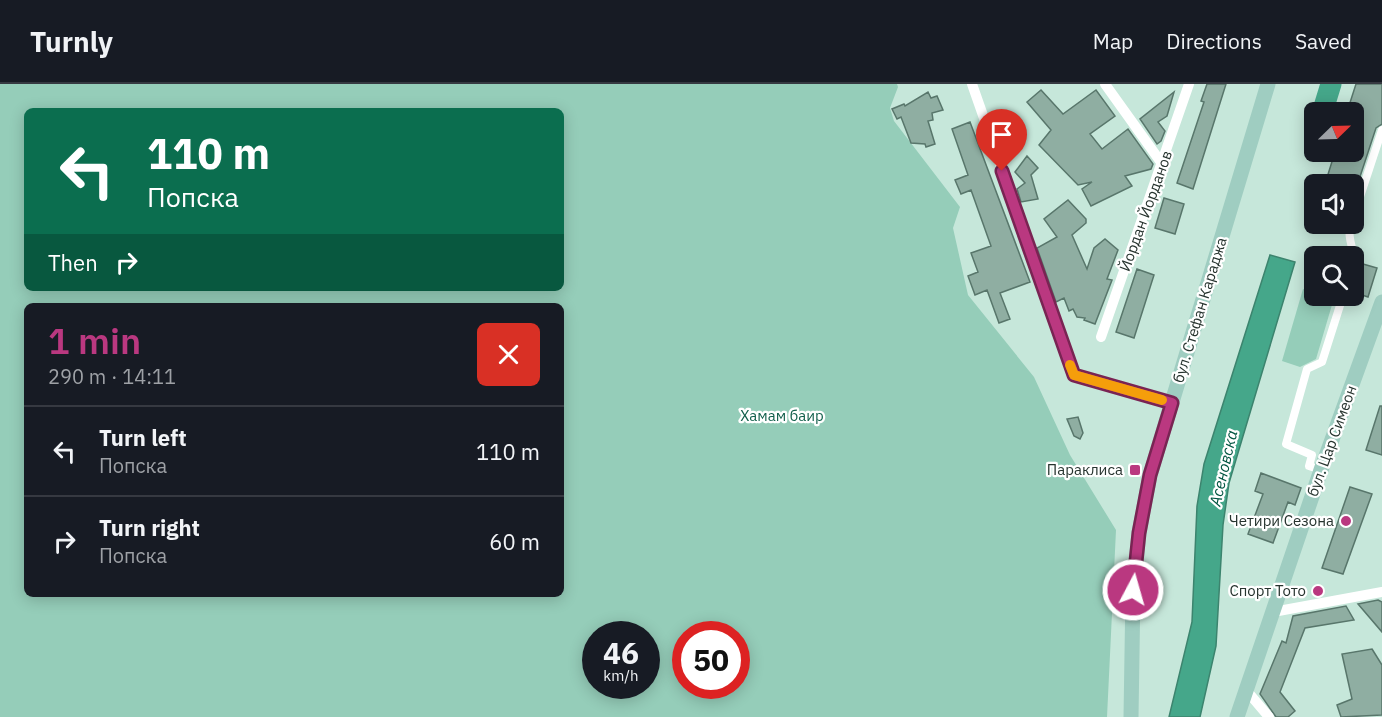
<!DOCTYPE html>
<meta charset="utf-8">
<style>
:root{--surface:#171b24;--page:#20242c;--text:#f1f3f6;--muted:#9ea1a6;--line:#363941;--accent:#ba3880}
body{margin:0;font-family:"IBM Plex Sans",sans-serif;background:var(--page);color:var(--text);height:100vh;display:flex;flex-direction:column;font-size:22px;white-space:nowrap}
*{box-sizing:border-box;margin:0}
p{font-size:20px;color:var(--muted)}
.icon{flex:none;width:33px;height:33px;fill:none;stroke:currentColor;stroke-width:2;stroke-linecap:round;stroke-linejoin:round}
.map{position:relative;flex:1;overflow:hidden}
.side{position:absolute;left:24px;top:219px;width:540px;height:294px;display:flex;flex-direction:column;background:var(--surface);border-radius:9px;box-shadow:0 3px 15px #0003}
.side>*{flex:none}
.hud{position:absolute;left:24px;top:24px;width:540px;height:183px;border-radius:9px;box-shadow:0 3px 15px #0003;background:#0b6e4f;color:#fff;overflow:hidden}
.needle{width:39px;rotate:67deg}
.fabs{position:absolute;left:1304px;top:18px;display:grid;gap:12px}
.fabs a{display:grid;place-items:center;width:60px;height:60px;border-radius:9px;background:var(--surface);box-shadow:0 3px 15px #0003;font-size:30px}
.speed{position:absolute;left:582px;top:537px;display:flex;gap:12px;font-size:30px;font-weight:700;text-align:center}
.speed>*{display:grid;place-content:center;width:78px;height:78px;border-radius:50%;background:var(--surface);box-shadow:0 3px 15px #0003;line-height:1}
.speed small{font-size:15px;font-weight:400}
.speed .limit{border:9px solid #d22;background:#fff;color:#111}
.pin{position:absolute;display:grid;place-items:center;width:51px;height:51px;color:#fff;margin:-62px -26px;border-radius:50% 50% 50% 0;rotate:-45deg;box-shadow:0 0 6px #0007}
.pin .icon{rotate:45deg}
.me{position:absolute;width:66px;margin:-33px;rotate:6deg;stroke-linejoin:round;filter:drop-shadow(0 0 4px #0008)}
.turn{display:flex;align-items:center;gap:21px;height:126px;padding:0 24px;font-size:27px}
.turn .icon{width:78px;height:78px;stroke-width:2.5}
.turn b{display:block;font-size:42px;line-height:51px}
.then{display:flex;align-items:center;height:57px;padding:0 24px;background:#0003;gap:12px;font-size:22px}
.round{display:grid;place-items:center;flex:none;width:63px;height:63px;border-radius:9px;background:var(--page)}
.overview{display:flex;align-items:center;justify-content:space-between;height:102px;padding:0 24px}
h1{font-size:36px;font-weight:600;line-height:45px;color:var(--accent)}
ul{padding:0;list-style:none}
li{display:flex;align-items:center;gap:18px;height:90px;padding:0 24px;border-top:2px solid var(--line)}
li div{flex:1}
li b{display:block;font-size:22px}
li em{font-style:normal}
header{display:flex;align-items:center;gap:36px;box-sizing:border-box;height:84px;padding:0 30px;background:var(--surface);border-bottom:2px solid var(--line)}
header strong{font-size:28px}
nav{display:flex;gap:33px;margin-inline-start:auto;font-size:21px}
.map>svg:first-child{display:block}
.green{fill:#95cdb9;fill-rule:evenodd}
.water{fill:#45a78a;stroke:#3c846e;stroke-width:1.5}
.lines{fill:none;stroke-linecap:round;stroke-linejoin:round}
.river{stroke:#45a78a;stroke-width:21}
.building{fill:#8faea2;stroke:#58766b;stroke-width:1.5}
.pedestrian{stroke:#fff;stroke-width:8}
.minor{stroke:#fff;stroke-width:10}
.secondary{stroke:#9fcdc1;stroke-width:15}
.route-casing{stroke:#792453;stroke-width:15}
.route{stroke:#ba3880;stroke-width:10}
.slow{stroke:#f59e0b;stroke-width:10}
.poi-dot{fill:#ba3880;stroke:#fff;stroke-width:2}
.labels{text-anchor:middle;stroke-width:4.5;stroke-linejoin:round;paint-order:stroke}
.street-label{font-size:15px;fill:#26332e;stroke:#fff}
.park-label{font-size:15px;fill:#115f4b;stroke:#fff}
.poi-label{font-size:15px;fill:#26332e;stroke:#fff;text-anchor:end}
.water-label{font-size:16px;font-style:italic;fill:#005541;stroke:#fff}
</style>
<header>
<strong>Turnly</strong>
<nav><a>Map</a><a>Directions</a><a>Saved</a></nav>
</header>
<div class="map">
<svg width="1382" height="633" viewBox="0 0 1382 633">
<rect width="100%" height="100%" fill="#c6e7da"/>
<!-- green -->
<path class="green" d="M0 0H897L898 3 890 24 894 37 960 123 953 144 968 211 1034 293 1070 371 1116 446 1107 633H0ZM27 27H561V204H27ZM27 222H561V510H27ZM646 550V602H596V550ZM686 550H736V602H686Z
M1303 205 1314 208V212L1334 214 1316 275 1300 283 1282 277Z"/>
<!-- water -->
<path class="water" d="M1270 171 1295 178 1229 399 1223 441 1216 562 1200 633H1169L1192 538 1197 422 1204 380Z"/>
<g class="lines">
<!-- river -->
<path class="river" d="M1323 26 1331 0"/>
</g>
<!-- building -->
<path class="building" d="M1207 0H1226L1193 105 1177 99 1204 18 1201 17Z
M1356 0H1382V40L1376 44 1353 114V100H1325L1335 68H1353V28H1347Z
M1041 6 1063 30 1096 6 1115 32 1090 50 1102 65 1128 45 1153 80 1151 85 1125 92 1132 102 1091 122 1082 105 1092 98 1078 101 1039 61 1051 46 1027 18Z
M928 8 931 14 937 12 943 26 932 29 933 36 928 37 935 60 926 63 925 60 911 59 901 33 897 35 892 25 904 20 905 22Z
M1174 8 1167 32 1158 38 1165 47 1161 57 1157 60 1140 35Z
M970 38 1030 198 1000 209 1010 235 999 239 987 206 975 211 968 192 978 188 971 169 991 162 971 106 961 110 955 96 968 91 952 45Z
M1027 72 1038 84 1031 91 1038 115 1021 118 1017 105 1025 99 1015 88Z
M1164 114 1184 120 1175 150 1155 144Z
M1068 116 1086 135V139L1072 151 1087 185 1094 164 1105 155 1118 166 1107 195 1112 196 1095 240 1084 236 1085 234 1077 233 1073 225 1069 227 1064 214 1056 218 1037 164 1057 153 1044 135Z
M1363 180 1377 184 1368 213 1353 208V195L1357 197Z
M1137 185 1154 191 1134 254 1116 248Z
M1380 322H1382V371L1366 366Z
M1078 333 1083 349 1080 355 1074 352 1067 335Z
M1261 389 1301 404 1295 421 1288 418 1273 459 1248 450 1263 410 1255 407Z
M1350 403 1372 410 1343 490 1322 484Z
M1378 516 1382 518V548L1358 520Z
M1346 522 1354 536 1305 544 1280 608 1295 627 1288 633H1276L1260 610 1282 557 1286 559 1293 532Z
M1372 565 1382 581V631L1341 633 1337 621 1352 615 1342 570Z"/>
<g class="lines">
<!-- pedestrian -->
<path class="pedestrian" d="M1353 134 1382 46
M1351 140C1346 157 1356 165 1353 179
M1321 386 1309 382 1312 371 1286 360 1307 285 1322 278 1343 212"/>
<!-- minor -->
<path class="minor" d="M972 0 1074 291 1172 319
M1105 0 1163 81
M1101 253 1189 0
M1273 528 1382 508
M1247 607 1269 633"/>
<!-- secondary -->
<path class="secondary" d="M1131 633 1133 506 1139 449 1150 391 1268 0
M1237 633 1321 386 1382 218"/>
</g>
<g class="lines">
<defs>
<path id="route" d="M1002 87 1074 291 1172 319 1150 391 1139 449 1133 506"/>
</defs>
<!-- route casing -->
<use href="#route" class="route-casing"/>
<!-- route -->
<use href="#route" class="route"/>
<!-- slow -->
<path class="slow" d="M1070 281 1074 291 1162 316"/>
</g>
<!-- markers -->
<g class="poi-dot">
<rect x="1129" y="380" width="12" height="12" rx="3"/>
<circle cx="1346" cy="437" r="6"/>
<circle cx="1318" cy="507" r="6"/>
</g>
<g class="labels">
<!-- street labels -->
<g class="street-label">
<text transform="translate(1146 127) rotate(-70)" y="5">Йордан Йорданов</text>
<text transform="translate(1200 226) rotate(-73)" y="5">бул. Стефан Караджа</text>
<text transform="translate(1332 357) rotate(-70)" y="5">бул. Цар Симеон</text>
</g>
<!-- park labels -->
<g class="park-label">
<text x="782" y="337">Хамам баир</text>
</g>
<!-- poi labels -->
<g class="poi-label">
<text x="1123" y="391">Параклиса</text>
<text x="1334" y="442">Четири Сезона</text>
<text x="1306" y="512">Спорт Тото</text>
</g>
<!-- water labels -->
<g class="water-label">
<text transform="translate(1223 384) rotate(-77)" y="6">Асеновска</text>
</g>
</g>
</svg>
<div class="fabs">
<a><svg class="needle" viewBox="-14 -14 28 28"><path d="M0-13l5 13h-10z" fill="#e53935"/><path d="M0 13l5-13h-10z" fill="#9ea1a6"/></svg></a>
<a><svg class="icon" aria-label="sound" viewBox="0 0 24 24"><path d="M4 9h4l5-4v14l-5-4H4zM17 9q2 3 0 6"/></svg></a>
<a><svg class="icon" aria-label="search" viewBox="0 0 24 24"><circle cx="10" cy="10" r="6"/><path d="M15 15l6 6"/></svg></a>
</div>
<div class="speed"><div>46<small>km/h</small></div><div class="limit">50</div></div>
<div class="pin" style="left:1002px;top:87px;background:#d93025"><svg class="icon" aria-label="arrive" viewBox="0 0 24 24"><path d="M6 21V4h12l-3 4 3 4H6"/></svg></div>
<svg class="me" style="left:1133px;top:506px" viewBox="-20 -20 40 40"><circle r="17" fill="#ba3880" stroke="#fff" stroke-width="3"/><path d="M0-11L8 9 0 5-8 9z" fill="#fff"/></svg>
<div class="hud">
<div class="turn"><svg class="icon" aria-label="left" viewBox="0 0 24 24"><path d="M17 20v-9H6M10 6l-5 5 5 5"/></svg><div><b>110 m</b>Попска</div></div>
<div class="then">Then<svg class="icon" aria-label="right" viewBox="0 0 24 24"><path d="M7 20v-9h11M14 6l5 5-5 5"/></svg></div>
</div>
<section class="side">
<div class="overview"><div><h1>1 min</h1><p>290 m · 14:11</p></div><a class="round" style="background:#d93025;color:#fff"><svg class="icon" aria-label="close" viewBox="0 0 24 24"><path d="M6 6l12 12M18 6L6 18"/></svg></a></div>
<ul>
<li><svg class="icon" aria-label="left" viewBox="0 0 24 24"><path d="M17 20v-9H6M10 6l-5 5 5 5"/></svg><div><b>Turn left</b><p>Попска</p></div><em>110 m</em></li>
<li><svg class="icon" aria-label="right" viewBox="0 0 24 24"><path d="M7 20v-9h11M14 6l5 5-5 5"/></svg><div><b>Turn right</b><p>Попска</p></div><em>60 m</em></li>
</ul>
</section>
</div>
